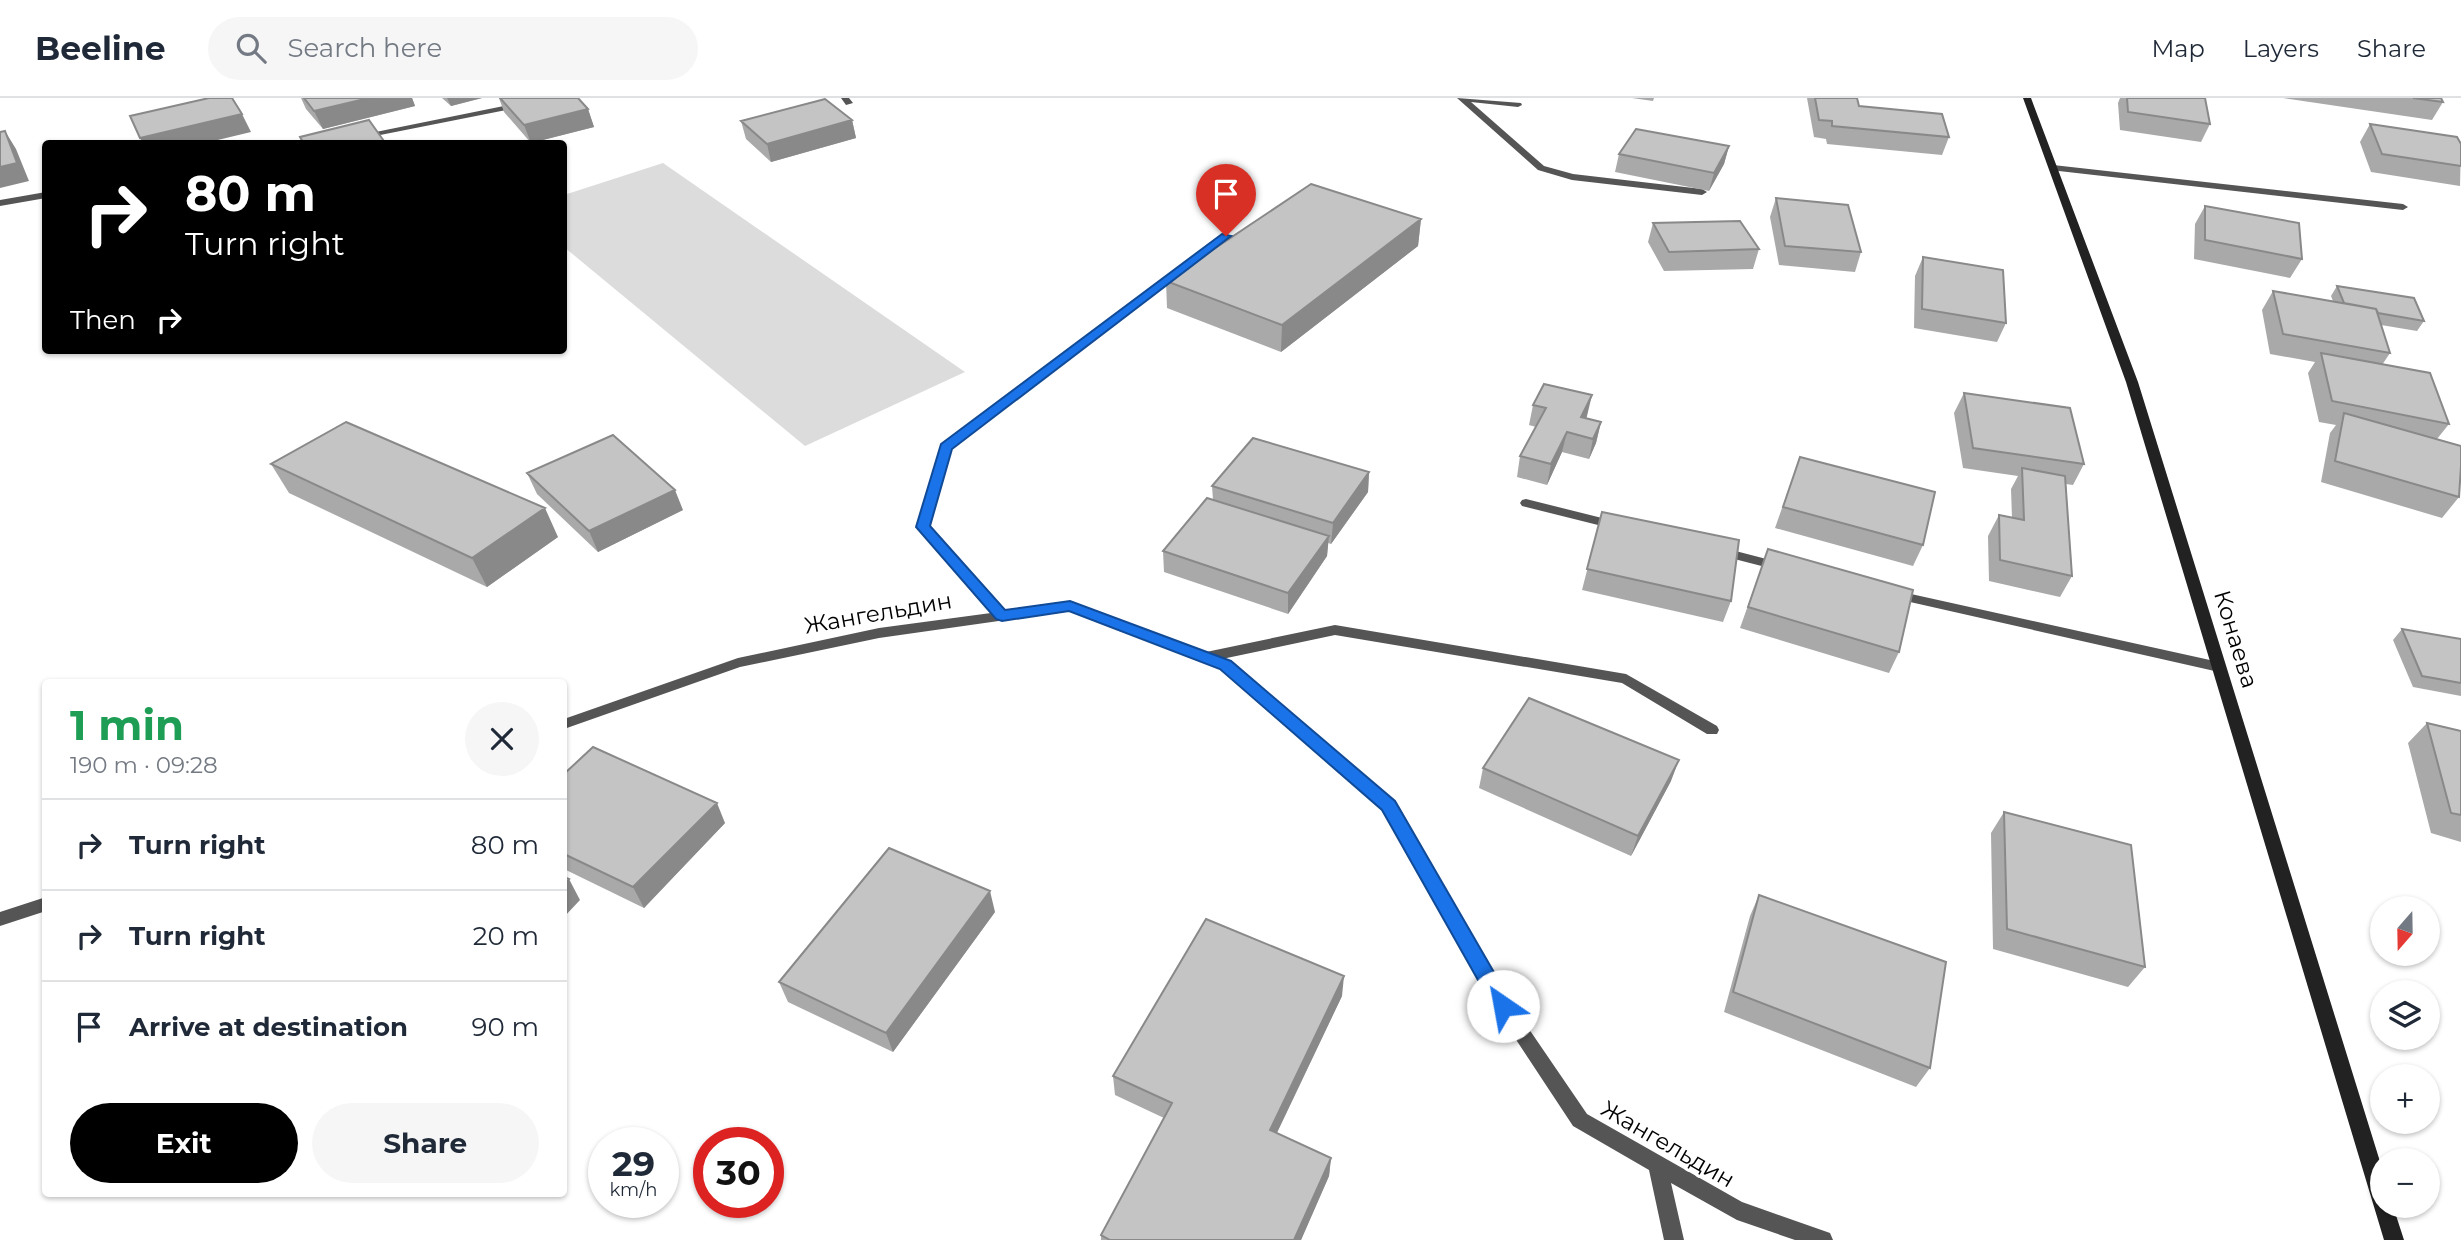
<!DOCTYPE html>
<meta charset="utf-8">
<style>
:root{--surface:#fff;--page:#f6f6f7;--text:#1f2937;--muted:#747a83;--line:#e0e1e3;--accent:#000}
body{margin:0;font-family:Montserrat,sans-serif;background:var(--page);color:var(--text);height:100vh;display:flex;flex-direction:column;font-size:26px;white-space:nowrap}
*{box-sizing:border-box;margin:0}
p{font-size:23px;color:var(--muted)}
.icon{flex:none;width:38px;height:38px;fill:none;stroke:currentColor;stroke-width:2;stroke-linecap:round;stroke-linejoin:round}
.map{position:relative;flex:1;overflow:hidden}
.sheet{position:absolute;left:42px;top:581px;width:525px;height:518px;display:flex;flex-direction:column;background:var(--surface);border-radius:7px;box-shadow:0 2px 5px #0004}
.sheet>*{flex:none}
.guide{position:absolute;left:42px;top:42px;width:525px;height:214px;border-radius:7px;box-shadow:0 2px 5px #0004;background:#000;color:#fff;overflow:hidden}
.needle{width:46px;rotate:200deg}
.controls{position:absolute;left:2370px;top:798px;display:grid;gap:14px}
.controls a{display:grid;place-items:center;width:70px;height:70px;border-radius:50%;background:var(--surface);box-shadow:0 2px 5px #0004;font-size:35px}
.speed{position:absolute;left:588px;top:1029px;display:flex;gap:14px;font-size:35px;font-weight:700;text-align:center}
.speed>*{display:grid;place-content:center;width:91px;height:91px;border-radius:50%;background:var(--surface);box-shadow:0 2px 5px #0004;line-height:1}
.speed small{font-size:18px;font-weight:400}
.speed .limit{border:10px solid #d22;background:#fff;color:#111}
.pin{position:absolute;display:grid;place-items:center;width:60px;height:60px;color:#fff;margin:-72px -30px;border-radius:50% 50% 50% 0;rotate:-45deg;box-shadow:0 0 7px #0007}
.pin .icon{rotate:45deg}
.me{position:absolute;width:77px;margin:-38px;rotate:327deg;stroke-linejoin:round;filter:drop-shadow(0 0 5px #0008)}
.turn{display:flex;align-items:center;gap:24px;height:147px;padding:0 28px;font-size:32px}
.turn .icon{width:91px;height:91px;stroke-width:2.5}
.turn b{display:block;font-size:49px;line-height:60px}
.then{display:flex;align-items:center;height:66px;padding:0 28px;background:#0003;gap:14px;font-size:26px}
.round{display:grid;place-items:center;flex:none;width:74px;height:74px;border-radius:37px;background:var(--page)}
.head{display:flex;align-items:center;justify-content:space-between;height:119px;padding:0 28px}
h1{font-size:42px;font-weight:700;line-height:52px;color:#1e9e55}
.cta{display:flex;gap:14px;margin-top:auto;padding:14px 28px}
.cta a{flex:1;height:80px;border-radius:42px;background:var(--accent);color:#fff;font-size:28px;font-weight:700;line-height:80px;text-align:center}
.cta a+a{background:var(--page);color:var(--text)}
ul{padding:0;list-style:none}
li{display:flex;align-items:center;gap:21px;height:91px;padding:0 28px;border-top:2px solid var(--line)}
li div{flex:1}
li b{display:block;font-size:26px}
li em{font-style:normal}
header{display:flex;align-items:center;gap:42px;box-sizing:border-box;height:98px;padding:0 35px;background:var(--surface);border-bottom:2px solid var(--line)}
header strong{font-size:33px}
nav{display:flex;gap:38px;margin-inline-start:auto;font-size:24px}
.search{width:490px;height:63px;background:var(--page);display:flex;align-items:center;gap:18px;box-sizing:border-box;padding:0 24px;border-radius:38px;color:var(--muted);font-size:26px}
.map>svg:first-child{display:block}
.green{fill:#dcdcdc}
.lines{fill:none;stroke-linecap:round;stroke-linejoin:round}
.street{fill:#555;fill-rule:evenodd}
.secondary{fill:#222;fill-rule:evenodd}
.wall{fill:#a9a9a9}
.shaded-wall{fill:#898989}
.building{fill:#c4c4c4;stroke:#898989;stroke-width:2}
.route{fill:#1a73e8;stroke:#114b97;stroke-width:2}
.labels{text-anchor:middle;stroke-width:6;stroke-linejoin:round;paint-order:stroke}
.street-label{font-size:23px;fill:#000;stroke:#fff}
</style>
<header>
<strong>Beeline</strong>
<div class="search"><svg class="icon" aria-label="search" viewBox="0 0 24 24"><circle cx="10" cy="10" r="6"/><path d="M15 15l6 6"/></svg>Search here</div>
<nav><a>Map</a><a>Layers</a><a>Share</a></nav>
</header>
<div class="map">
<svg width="2461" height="1142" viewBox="0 0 2461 1142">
<rect width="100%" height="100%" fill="#fff"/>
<!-- green -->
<path class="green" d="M663 65 965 274 805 348 564 149V97Z"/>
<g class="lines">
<!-- street -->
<path class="street" d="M841 0H849L853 5 846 7Z
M1457 0 1521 5 1522 7 1518 9 1471 4 1544 68 1573 76 1702 91 1707 94 1702 97 1572 82 1538 72Z
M519 5 523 7 522 9 360 41 356 38Z
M2053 67 2403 106 2408 109 2403 112 2050 72V68Z
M46 94V100L0 108V102Z
M1223 136 1231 138 951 351 929 428 1005 513 1071 503 1206 554 1335 527 1626 576 1717 628 1719 632 1717 636H1707L1622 585 1335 537 1222 561 1230 564 1394 703 1494 880 1587 1016 1742 1104 1830 1135 1833 1142H1795L1737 1122 1671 1085 1684 1142H1664L1649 1072 1573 1028 1482 890 1384 711 1220 570 1070 513 879 540 740 569 564 631V621L738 560 879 530 991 515 917 429 942 347Z
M1526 401 1622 425 1624 428 1618 432 1522 408 1520 405 1522 402Z
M1720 449 1786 466 1787 469 1781 473 1715 456 1714 453 1715 450Z
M1893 492 2219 564 2226 569 2219 574 1888 499 1886 496 1888 493Z
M46 799V813L0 828V814Z"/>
<!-- secondary -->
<path class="secondary" d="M2023 0H2031L2138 284 2382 1070V1108H2393L2404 1142H2384L2126 284Z"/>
</g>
<!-- wall -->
<path class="wall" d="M301 0H412L415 8 323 31 306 11Z
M442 0H482L451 8Z
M499 0H578L588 11 594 29 531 45 504 14Z
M1632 0H1654L1653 3Z
M1807 0H1857L1859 8 1949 39 1942 57 1827 46 1826 41 1814 39Z
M2120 0H2205L2210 26 2201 44 2120 32 2118 5Z
M2283 0H2441L2443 4 2432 22Z
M852 22 856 40 771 64 746 41 741 23Z
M2370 26 2461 46 2460 88 2371 74 2360 44Z
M1729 48 1724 66 1709 93 1615 74 1619 56Z
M1776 100 1861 154 1855 174 1779 167 1770 119Z
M2205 108 2302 161 2290 180 2194 161 2195 126Z
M1421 121 1418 148 1281 254 1167 210 1166 183Z
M1653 125 1759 151 1753 171 1664 173 1648 144Z
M1923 159 2006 225 1997 244 1914 230 1915 178Z
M2337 188 2424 223 2417 233 2381 227 2390 255 2382 267 2449 326 2437 341 2459 399 2442 420 2321 384 2330 335 2336 327 2319 324 2308 275 2315 264 2270 256 2262 212 2273 193 2333 203 2331 198Z
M1964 295 2084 366 2073 387 2066 386 2072 478 2060 499 1989 483 1988 438 1999 417 2012 420 2011 391 2018 378 1963 370 1954 315Z
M1533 307 1587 318 1586 320 1601 324 1596 345 1589 361 1562 354 1547 387 1517 379 1520 358 1536 329 1529 327Z
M1800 359 1923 447 1913 468 1775 430Z
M271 366 558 439 487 489 289 395Z
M1369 374 1368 394 1331 446 1328 445 1327 458 1288 516 1164 474 1163 453 1213 402 1212 388Z
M527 375 683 412 598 454 537 396Z
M1602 414 1731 503 1723 524 1582 492Z
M1768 451 1899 554 1889 575 1740 530Z
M2402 531 2461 541V598L2413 589 2393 542Z
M2427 625 2461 633V744L2431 735 2408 645Z
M1483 670 1671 683 1631 758 1479 690Z
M564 676 725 725 644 810 564 771Z
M2004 714 2145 869 2128 889 1993 851 1991 735Z
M1759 797 1930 970 1916 989 1724 914 1750 818Z
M995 814 893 954 788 904 779 884Z
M1342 898 1277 1035 1331 1060 1329 1078 1301 1142H1101V1137L1164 1020 1115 997 1113 978Z"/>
<!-- shaded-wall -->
<path class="shaded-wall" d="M369 0H412L415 8 323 31 314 13Z
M447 0H482L451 8Z
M588 11 594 29 531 45 524 27Z
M242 16 251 34 201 46H143L140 40Z
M852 22 856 40 771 64 767 46Z
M5 33 16 51 29 83 0 90V69Z
M1729 48 1724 66 1709 93 1714 75Z
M1421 121 1418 148 1281 254 1282 227Z
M1592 297 1587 318 1577 339 1581 319Z
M1601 324 1596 345 1589 361 1593 341Z
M1567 334 1562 354 1547 387 1551 366Z
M1369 374 1368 394 1331 446 1333 425Z
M675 392 683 412 598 454 589 433Z
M545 410 558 439 487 489 472 460Z
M1329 438 1327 458 1288 516V495Z
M1679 662 1671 683 1631 758 1638 738Z
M717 705 725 725 644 810 633 789Z
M569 781 580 802 564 819V786Z
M990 793 995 814 893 954 886 935Z
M1344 878 1342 898 1269 1051 1270 1032Z
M1331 1060 1329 1078 1301 1142H1294Z"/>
<!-- building -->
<path class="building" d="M209 0H232L242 16 140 40 130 18Z
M304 0H369L314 13Z
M500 0H578L588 11 524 27Z
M1815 0H1857L1859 8 1942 16 1949 39 1832 28V23L1819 22Z
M2127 0H2205L2210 26 2128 14Z
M2413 0H2441L2443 4Z
M825 1 852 22 767 46 741 23Z
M369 22 386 46H304L300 39Z
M2370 26 2457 39 2461 46V68L2382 56Z
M1636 31 1729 48 1714 75 1619 56Z
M5 33 17 65 0 69V34Z
M1311 86 1421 121 1282 227 1166 183Z
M1776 100 1848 107 1861 154 1785 148Z
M2205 108 2299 125 2302 161 2205 142Z
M1740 123 1759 151 1669 154 1653 125Z
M1923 159 2003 172 2006 225 1922 211Z
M2337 188 2414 200 2424 223 2378 215 2376 211 2344 205Z
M2273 193 2376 211 2390 255 2283 236Z
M2321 255 2430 275 2449 326 2332 303Z
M1544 286 1592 297 1581 319 1601 324 1593 341 1567 334 1551 366 1520 358 1546 310 1533 307Z
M1964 295 2070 310 2084 366 1973 350Z
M2344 315 2461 348V368L2459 399 2335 363Z
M346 324 545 410 472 460 271 366Z
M613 337 675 392 589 433 527 375Z
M1253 340 1369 374 1333 425 1212 388Z
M1800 359 1935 394 1923 447 1783 409Z
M2022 370 2065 378 2072 478 2000 462 1999 417 2024 422Z
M1207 400 1329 438 1288 495 1163 453Z
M1602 414 1739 442 1731 503 1587 471Z
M1768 451 1913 492 1899 554 1748 509Z
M2402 531 2461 541V585L2422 578Z
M1529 600 1679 662 1638 738 1483 670Z
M2427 625 2461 633V717L2451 715Z
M593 649 717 705 633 789 564 756V676Z
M2004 714 2131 747 2145 869 2007 831Z
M889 750 990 793 886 935 779 884Z
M564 779 569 781 564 786Z
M1759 797 1946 864 1930 970 1733 894Z
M1206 821 1344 878 1270 1032 1331 1060 1294 1142H1110L1101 1137 1172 1005 1113 978Z"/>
<!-- route -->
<path class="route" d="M1222 136 1231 138 952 351 930 428 1005 512 1070 503 1231 563 1395 703 1510 902 1513 908 1510 914 1503 917 1496 914 1382 712 1220 571 1069 513 1002 523 996 521 916 429 941 346Z"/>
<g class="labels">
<!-- street labels -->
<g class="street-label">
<text transform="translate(878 515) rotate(-10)" y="8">Жангельдин</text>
<text transform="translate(2236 541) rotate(73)" y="8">Конаева</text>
<text transform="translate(1668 1046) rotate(30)" y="8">Жангельдин</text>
</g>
</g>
</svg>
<div class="controls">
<a><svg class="needle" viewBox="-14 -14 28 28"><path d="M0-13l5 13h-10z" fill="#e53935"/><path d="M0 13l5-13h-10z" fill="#747a83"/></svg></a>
<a><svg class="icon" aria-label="layers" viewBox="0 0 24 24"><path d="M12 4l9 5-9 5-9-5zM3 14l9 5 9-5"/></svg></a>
<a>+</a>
<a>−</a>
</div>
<div class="speed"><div>29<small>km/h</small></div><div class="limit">30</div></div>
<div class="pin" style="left:1226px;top:138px;background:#d93025"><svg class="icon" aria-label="arrive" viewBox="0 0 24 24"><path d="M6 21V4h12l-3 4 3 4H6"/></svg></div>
<svg class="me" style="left:1503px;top:908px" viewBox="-20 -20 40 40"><circle r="19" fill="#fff"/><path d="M0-13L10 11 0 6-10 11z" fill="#1a73e8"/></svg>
<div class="guide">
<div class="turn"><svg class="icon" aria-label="right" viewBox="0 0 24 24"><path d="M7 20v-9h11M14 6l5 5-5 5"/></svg><div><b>80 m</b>Turn right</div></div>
<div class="then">Then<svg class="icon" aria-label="right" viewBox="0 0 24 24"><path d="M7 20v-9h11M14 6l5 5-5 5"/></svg></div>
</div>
<section class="sheet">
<div class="head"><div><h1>1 min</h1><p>190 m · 09:28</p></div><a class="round"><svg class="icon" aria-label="close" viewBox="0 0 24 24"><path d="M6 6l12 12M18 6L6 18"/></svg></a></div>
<ul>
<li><svg class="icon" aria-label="right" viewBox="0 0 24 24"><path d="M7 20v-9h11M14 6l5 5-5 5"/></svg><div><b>Turn right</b></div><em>80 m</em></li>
<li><svg class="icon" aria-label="right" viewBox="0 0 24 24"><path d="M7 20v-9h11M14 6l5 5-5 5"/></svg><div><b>Turn right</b></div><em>20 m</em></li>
<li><svg class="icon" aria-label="arrive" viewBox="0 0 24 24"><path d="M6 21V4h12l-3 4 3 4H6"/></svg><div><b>Arrive at destination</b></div><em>90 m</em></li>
</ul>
<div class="cta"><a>Exit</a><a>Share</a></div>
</section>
</div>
